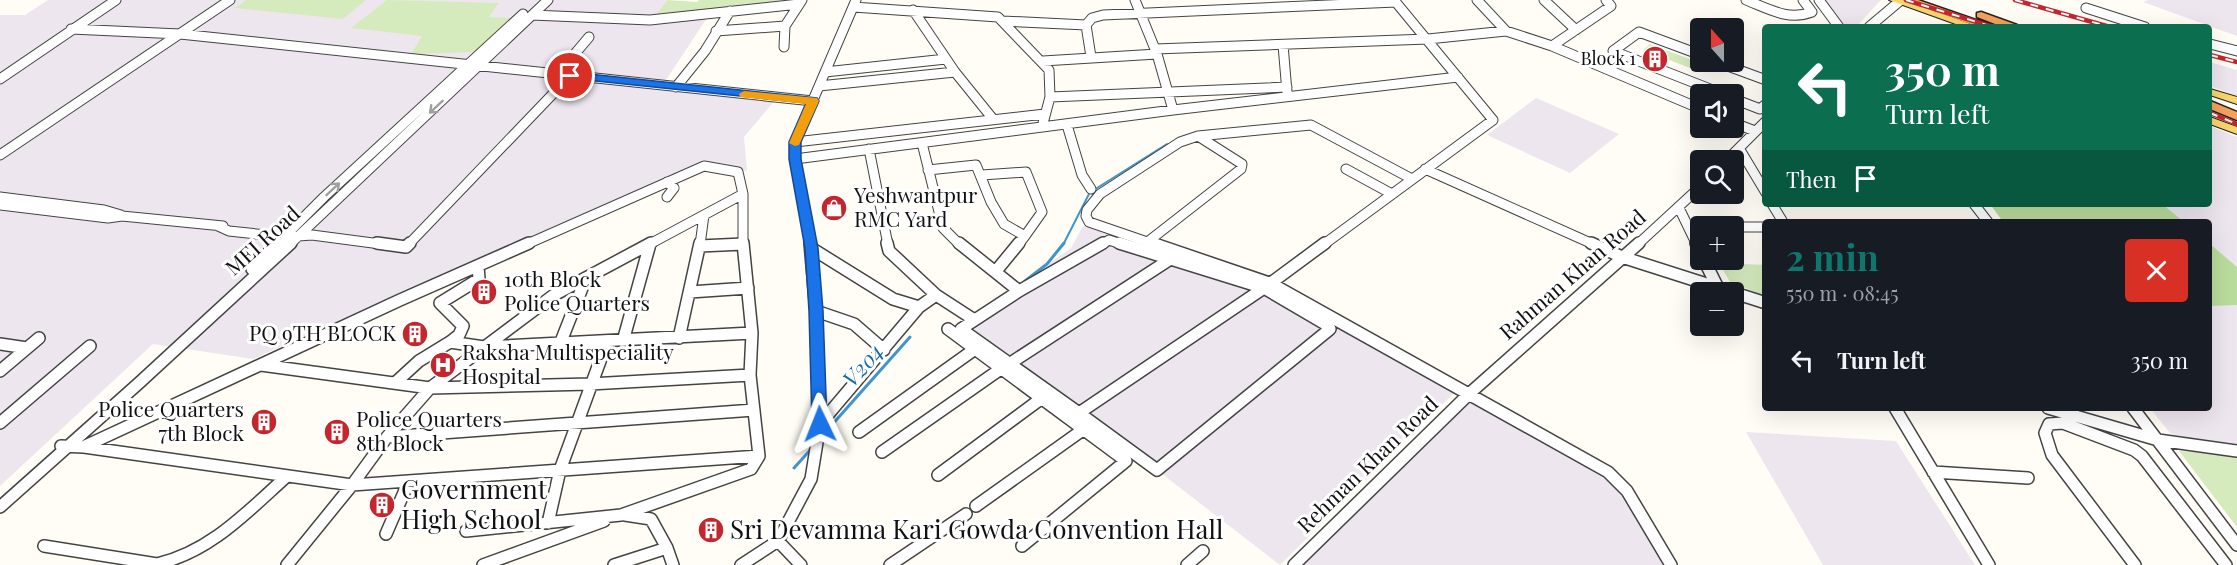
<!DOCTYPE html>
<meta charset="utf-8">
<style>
:root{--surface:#171b24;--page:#20242c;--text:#f1f3f6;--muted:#9ea1a6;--accent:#0f766e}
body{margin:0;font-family:"Playfair Display",serif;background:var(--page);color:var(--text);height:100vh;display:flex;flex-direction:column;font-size:22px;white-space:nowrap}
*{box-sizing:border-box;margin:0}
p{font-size:20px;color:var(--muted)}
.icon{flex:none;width:33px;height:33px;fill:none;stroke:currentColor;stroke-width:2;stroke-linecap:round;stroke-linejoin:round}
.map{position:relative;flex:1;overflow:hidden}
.panel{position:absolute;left:1762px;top:219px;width:450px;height:192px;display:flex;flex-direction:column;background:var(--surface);border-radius:6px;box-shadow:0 6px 24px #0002}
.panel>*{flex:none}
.banner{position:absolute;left:1762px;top:24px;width:450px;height:183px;border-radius:6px;box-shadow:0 6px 24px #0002;background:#0b6e4f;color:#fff;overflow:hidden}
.needle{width:39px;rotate:339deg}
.buttons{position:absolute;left:1690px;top:18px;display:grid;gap:12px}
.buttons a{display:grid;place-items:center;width:54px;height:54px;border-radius:6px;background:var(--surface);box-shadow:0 6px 24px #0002;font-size:30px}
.pin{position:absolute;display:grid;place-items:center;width:51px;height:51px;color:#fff;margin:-26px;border:3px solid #fff;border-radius:50%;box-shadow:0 2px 6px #0007}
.me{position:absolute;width:66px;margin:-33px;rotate:358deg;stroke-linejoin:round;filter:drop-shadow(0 0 4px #0008)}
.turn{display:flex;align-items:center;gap:21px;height:126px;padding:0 24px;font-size:27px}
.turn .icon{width:78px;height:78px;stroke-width:2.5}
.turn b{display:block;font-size:42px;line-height:51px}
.then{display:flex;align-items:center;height:57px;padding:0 24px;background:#0003;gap:12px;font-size:22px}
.round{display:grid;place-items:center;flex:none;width:63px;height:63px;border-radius:6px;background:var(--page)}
.head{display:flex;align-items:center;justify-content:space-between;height:102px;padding:0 24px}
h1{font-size:36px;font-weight:700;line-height:45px;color:var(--accent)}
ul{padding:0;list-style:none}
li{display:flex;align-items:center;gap:18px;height:78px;padding:0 24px}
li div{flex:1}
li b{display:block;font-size:22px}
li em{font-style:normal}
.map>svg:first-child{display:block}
.industrial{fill:#eee6ef}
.green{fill:#d5ebbd}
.forest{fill:#b9dc9c}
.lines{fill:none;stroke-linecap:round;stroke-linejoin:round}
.stream-far1{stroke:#3f96cf;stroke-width:2}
.stream{stroke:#3f96cf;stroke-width:3}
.minor-far1-casing{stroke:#444;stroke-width:11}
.minor-casing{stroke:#444;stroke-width:14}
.major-casing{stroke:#222;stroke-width:2}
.highway-casing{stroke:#222;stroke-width:3}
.minor-far1{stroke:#fff;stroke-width:9}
.minor{stroke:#fff;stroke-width:11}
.major{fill:#f9d66b;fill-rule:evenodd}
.highway{fill:#f5a25d;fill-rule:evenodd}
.rail-casing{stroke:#c4262e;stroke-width:4.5}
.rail{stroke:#fff;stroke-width:2;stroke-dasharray:8;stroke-linecap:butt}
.oneway{stroke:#a0a0a0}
.route{fill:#1a73e8;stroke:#114b97;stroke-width:1.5}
.slow{fill:#f59e0b}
.labels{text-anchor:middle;stroke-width:6;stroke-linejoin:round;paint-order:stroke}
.far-poi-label{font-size:18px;fill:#111;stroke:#fff;text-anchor:end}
.poi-label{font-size:21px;fill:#111;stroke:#fff;text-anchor:start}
.street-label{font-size:21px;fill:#111;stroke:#fff}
.water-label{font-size:22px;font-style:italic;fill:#1768a6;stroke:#fff}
.near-poi-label{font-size:26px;fill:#111;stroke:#fff;text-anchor:start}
</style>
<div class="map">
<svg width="2237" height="565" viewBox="0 0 2237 565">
<rect width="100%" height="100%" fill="#fffdf5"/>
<!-- industrial -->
<path class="industrial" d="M48 0H667L655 17 709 15 662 86 777 98 744 137 747 171 701 162 253 359 153 344 0 486V15H25Z
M1824 0H1881L1856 27H1846Z
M2148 0H2237V36L2143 2Z
M2210 62 2237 70V96L2210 86Z
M1536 98 1619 134 1570 173 1487 135Z
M2210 126 2237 137V447L2193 442 2170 433 2150 408H2210V222H2028L2024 219H2001L1990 204H2210Z
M1083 226 1273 289 1455 392 1280 565 965 322 1071 248Z
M1472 399 1602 473 1621 492 1664 565H1301Z
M1746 432 1896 441 1975 565H1823Z"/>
<!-- green -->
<path class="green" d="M246 0H366L343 19 235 8Z
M387 0 499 3 489 17 513 18 477 52 411 54 422 36 351 28Z
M667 0 697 2 699 0H793L790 4 654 18Z
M1650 44 1705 65 1698 71 1643 50Z
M1719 263 1765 265V296L1730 282Z
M2179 451 2237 455V527Z"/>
<!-- forest -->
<path class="forest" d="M1990 204H2162L2184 222H2028L2024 219H2001Z
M2210 244 2237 267V305L2210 306Z"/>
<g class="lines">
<!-- stream-far1 -->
<path class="stream-far1" d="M1097 188 1167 144
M1063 245 1090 192"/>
<!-- stream -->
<path class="stream" d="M1025 281 1047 264 1064 243
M822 436 910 337
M794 468 812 448"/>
<defs>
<path id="minor-far1" d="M1135 0 1157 54 1173 110
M1477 0 1506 31
M1544 0 1576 30
M1746 0C1769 9 1788 21 1812 12L1803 0
M1819 0 1839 27
M853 7 998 17 1049 70 1050 97 1042 127
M2086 8 2145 27
M913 10 955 72 993 119
M532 15 650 20 799 4
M1003 21 1086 25
M1869 27 1901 0
M71 29 180 34 813 101
M716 31 785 26
M2210 44 2237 51
M1283 45 1287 92
M1552 46 1611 6 1606 0
M784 47 785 26 802 0
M1155 49 1428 39 1506 31 1552 46 1701 109
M1701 55 1639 32 1613 51 1723 94
M1091 57 1086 25 1092 18 1103 15 1396 2
M1043 61 1157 54
M1717 62 1766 80
M825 72 946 59
M557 75 589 37
M0 79 116 0
M819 86 955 72
M676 87 705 51 730 11
M1050 97 1287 87
M1734 99 1760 109 1766 104
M1734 123 1755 131
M1067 125 1082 175 1091 189
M795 142 1045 114
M922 143 943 228 960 245
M1739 148 1766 193
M869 149 888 245
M0 155 230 0
M795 159 1173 110 1458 77
M1727 160 1766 121
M1346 169 1392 194
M1425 169 1595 245
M928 170 976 165 991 202 1004 224 1025 236 1018 245
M982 175 1026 172 1042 212 1025 236
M667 182 674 188 667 197
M0 197 104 210 121 215
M1772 204 1783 222
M1974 204 1988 222
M0 205 108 218 122 216 223 226
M1679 208 1697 245
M218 226 229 231 285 237 312 235 388 245
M1734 227H1766
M1150 240 1241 169 1242 164 1198 136
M276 245 324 197 523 14
M289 245 548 0
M408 245 570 76
M525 245 704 166 738 172 743 194V245
M648 245 743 194
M700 245 704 215
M727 245 743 244
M810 245 795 159V142L856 0
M1101 245 1109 240 1124 245
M1156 245 1089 222 1086 216 1087 210 1100 194 1180 142 1198 136 1311 125 1412 179
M1323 245 1493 120 1394 0
M1637 245 1701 186"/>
<path id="minor" d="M377 243 406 247 410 243
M887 243 889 251 936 295 973 319
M959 243 1019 291
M1103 243 1019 291 961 329 1079 413 1264 288 1119 243
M1152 243 1272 284 1608 472 1627 491 1671 565
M1591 243 1622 257 1766 303
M1696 243 1701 253
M700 246 743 244
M811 248 893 299 919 307 936 295
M1704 260 1717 286
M252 269 278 243
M996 271 1019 243
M690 292 748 288
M816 311 854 324 884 350
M948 329 1126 461 1022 546
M679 338 700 243
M623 341 650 244
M450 342 459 335 463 326 440 303 479 279 478 266
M0 344 27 348
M560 344 586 278
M1009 364 1169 260
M261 365 430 388 590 384 750 375
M0 371 39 338
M395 383 419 361 450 342 484 347 752 333
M1895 408 1989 565
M2048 408 2158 440 2237 451
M2133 408 2237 545
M1079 413 1157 470 1330 329 1327 325 1264 288 1325 243
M0 423 90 346
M820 424 919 307
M859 432 975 349
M387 437 754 410
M61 446 83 447 400 300 529 243
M84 447 352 485 759 456
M882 452 1002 368
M1933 472 2028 478
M938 475 1042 398
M976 506 1084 429
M0 507 139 383 291 243
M625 515 651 519 667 548 673 565
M548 523 560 470 607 342
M466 531 621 515 751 469 759 456 750 375 752 333 743 243
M386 534 409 481
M778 541 801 565
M44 546 157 564C210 552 247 512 286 477
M287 565 352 485 387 437 430 388 554 295 651 243
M483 565 604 521
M614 565 667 548
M741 565 778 541 811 479 820 424 816 311 810 243
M890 565 966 514
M1187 565 1203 551
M1294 565 1470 393 1639 243
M2135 565 2052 455 2045 433 2049 424 2063 423 2134 450 2142 456 2226 565"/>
<path id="major" d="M1889 0H1904L1979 27H1964Z
M2210 89 2237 97V104L2210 95Z
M2210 117 2237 127V134L2210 124Z"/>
<path id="highway" d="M1902 0H1918L1996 27H1979Z
M1981 12 2017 25 2019 27H2003L1977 17V13Z
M2210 101 2237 112V120L2210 109Z"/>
</defs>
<!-- minor-far1 casing -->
<use href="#minor-far1" class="minor-far1-casing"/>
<!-- minor casing -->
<use href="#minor" class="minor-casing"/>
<!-- major casing -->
<use href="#major" class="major-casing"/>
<!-- highway casing -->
<use href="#highway" class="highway-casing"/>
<!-- minor-far1 -->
<use href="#minor-far1" class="minor-far1"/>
<!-- minor -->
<use href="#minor" class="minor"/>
<!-- major -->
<use href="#major" class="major"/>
<!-- highway -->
<use href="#highway" class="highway"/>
<defs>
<path id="rail" d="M1906 0 1993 27
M2015 0 2110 27
M2210 55 2237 62
M2210 113 2237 124"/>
</defs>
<!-- rail casing -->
<use href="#rail" class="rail-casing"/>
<!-- rail -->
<use href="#rail" class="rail"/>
</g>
<!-- one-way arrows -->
<defs><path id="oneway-shaft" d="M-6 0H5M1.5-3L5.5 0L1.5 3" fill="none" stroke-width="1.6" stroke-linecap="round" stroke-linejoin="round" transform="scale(1.5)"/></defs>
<g class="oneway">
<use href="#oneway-shaft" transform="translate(436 107) rotate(137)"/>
<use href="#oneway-shaft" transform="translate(333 189) rotate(-43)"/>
</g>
<!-- route -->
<path class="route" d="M570 72 817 98 819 101 801 142V159L818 248 823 311 827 424 825 428H814L812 424 809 311 805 248 789 159V142L806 103 567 78 565 76Z"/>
<!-- slow -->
<path class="slow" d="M744 91 817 98 819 101 799 145 795 146 789 143 806 104 740 97 739 94Z"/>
<!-- icons -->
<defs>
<symbol id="building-disc" viewBox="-11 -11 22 22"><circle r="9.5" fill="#c4262e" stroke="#fff"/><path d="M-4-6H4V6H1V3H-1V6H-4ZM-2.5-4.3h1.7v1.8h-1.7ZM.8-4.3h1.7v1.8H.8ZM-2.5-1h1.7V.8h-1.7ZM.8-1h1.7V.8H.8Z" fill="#fff"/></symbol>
<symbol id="shop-disc" viewBox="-11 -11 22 22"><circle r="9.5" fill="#c4262e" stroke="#fff"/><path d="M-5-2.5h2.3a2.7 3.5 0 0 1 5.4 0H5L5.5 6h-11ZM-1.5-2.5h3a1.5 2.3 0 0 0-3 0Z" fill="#fff"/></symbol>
<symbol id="hospital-disc" viewBox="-11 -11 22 22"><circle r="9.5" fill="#c4262e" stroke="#fff"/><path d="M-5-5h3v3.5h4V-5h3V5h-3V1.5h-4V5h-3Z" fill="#fff"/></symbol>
</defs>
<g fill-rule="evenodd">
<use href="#building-disc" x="1640" y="44" width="30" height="30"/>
<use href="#shop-disc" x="819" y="193" width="30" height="30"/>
<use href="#building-disc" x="469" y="277" width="30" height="30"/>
<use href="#building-disc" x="400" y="319" width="30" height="30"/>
<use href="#hospital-disc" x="428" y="350" width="30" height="30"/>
<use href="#building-disc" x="249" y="407" width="30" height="30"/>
<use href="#building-disc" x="322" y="417" width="30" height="30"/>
<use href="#building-disc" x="367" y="490" width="30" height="30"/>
<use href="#building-disc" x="696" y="515" width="30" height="30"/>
</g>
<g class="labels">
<!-- far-poi labels -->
<g class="far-poi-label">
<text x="1636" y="65">Block 1</text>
</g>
<!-- poi labels -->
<g class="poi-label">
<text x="854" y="203">Yeshwantpur<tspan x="854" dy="24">RMC Yard</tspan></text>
<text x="504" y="287">10th Block<tspan x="504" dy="24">Police Quarters</tspan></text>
<text x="396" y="341" text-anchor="end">PQ 9TH BLOCK</text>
<text x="462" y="360">Raksha Multispeciality<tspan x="462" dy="24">Hospital</tspan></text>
<text x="244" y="417" text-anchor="end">Police Quarters<tspan x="244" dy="24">7th Block</tspan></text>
<text x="356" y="427">Police Quarters<tspan x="356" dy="24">8th Block</tspan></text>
</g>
<!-- street labels -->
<g class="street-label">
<text transform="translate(263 241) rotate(-42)" y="7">MEI Road</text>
<text transform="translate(1573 275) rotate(-41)" y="7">Rahman Khan Road</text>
<text transform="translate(1368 465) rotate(-44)" y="7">Rehman Khan Road</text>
</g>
<!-- water labels -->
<g class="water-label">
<text transform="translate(863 365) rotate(-49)" y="8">V204</text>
</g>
<!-- near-poi labels -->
<g class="near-poi-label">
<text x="401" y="499">Government<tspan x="401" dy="30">High School</tspan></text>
<text x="730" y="539">Sri Devamma Kari Gowda Convention Hall</text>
</g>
</g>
</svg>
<div class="buttons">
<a><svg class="needle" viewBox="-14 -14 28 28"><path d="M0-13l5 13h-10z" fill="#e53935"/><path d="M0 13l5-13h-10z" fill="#9ea1a6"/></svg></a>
<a><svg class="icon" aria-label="sound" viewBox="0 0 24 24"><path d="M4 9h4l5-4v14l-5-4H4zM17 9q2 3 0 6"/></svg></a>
<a><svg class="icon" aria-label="search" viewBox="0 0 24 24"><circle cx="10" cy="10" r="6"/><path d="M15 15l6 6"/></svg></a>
<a>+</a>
<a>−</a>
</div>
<div class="pin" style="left:570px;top:76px;background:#d93025"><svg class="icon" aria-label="arrive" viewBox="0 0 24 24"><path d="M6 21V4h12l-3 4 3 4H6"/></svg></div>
<svg class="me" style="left:820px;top:424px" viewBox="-20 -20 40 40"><path d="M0-17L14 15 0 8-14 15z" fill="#1a73e8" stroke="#fff" stroke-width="4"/></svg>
<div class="banner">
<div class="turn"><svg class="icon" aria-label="left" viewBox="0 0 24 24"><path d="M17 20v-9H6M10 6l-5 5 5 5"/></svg><div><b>350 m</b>Turn left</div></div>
<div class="then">Then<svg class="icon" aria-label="arrive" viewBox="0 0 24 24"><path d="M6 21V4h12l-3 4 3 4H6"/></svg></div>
</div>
<section class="panel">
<div class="head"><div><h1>2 min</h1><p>550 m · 08:45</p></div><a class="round" style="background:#d93025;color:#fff"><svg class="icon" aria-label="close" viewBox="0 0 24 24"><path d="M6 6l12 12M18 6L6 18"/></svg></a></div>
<ul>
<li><svg class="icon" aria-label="left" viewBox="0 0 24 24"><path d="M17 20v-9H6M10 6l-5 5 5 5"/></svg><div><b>Turn left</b></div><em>350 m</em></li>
</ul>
</section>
</div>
